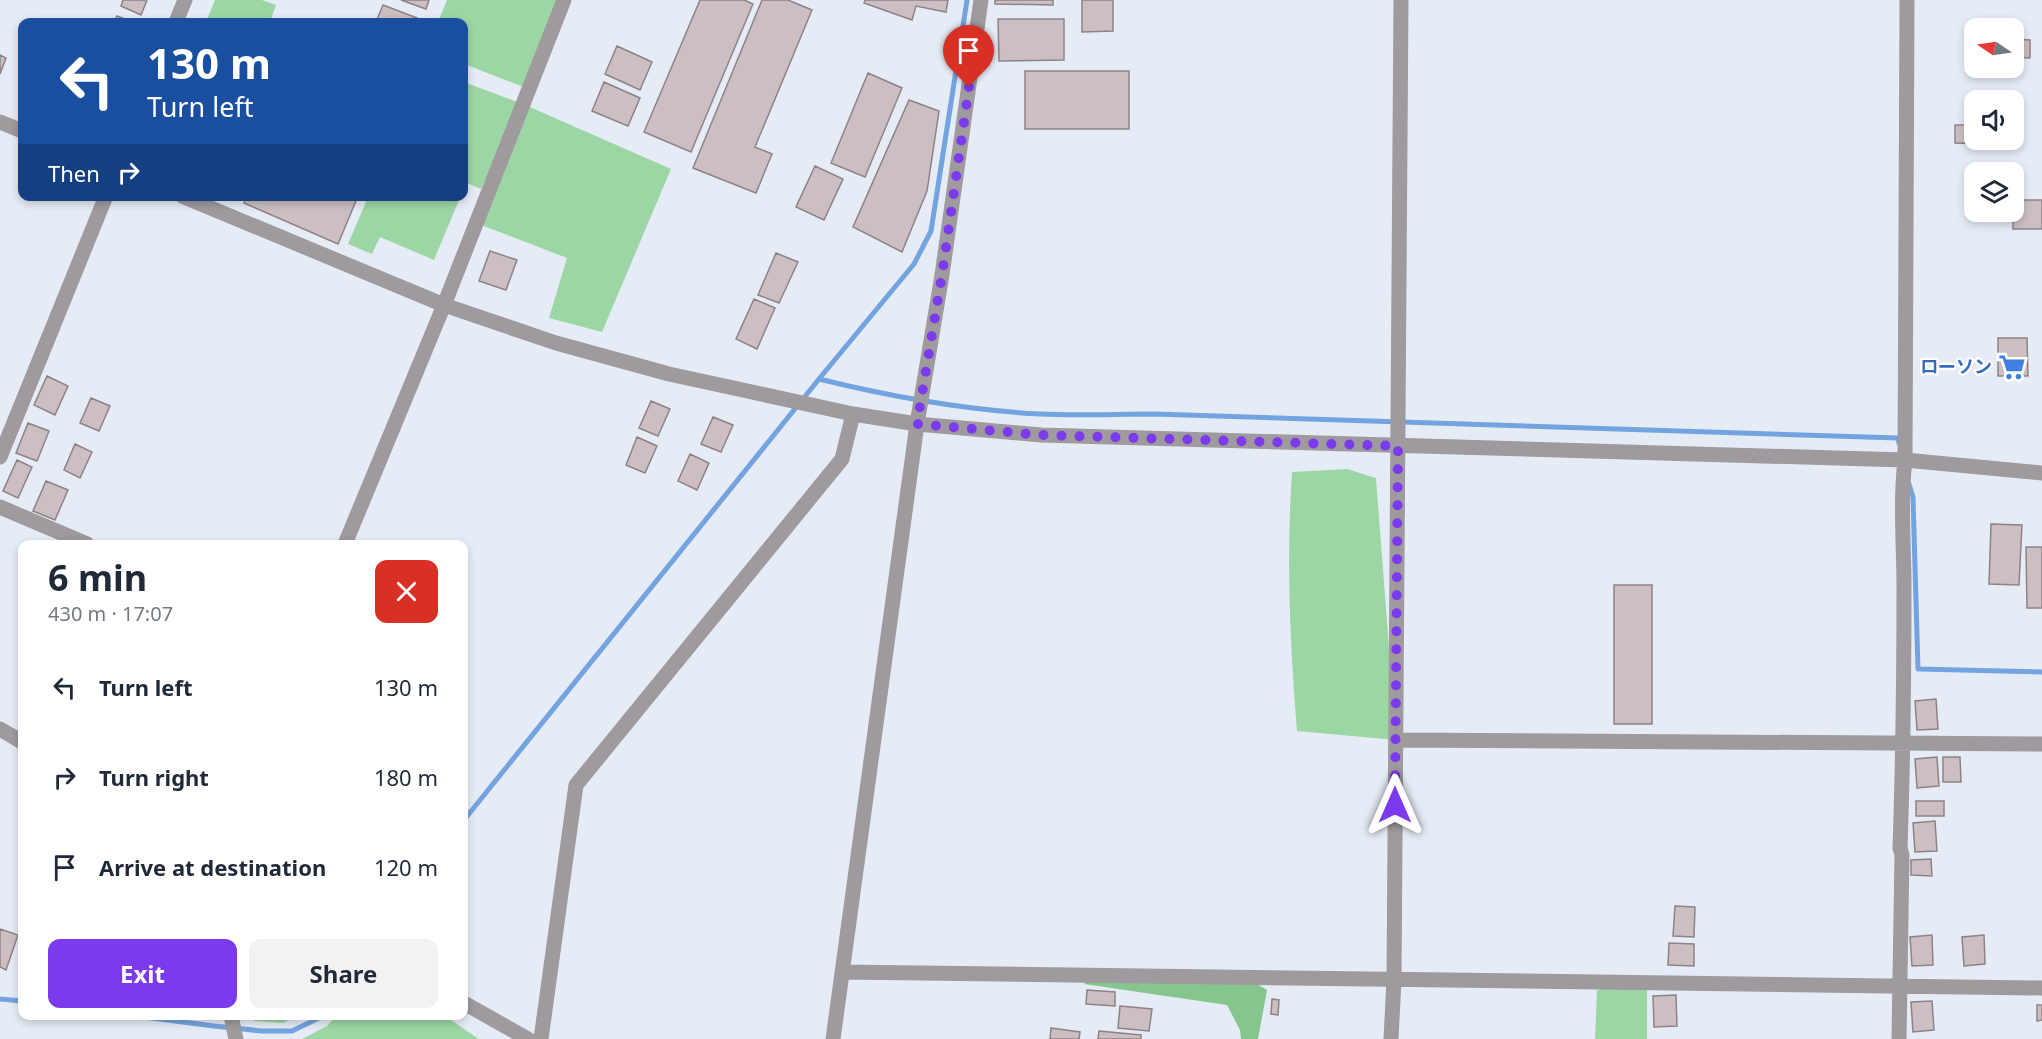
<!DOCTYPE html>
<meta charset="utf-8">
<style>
:root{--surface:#fff;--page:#f2f2f3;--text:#1f2937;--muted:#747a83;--accent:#7c3aed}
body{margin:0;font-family:"Noto Sans","Noto Sans JP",sans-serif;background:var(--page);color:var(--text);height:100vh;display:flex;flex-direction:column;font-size:22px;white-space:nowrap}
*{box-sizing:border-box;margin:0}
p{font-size:20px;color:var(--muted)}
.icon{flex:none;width:33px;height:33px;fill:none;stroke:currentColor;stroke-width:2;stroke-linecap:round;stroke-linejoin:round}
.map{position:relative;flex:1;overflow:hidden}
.panel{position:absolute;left:18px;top:540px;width:450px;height:480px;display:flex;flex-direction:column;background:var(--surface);border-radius:12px;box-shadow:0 3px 9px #0003}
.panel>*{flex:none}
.hud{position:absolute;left:18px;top:18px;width:450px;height:183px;border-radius:12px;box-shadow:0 3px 9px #0003;background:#1a4fa0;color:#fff;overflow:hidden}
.needle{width:39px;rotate:283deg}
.buttons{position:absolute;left:1964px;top:18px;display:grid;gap:12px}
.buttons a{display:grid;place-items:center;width:60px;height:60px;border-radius:12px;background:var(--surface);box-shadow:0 3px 9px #0003;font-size:30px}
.pin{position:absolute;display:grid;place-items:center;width:51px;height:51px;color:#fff;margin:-62px -26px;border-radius:50% 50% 50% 0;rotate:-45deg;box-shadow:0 0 6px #0007}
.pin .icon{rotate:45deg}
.me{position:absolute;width:66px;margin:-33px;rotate:0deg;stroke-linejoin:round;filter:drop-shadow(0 0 4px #0008)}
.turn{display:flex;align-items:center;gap:21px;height:126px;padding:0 30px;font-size:27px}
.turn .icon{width:78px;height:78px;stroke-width:2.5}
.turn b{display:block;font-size:42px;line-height:51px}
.then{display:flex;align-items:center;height:57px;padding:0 30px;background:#0003;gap:12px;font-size:22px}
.round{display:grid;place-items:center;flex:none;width:63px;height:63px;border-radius:12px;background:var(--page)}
.headline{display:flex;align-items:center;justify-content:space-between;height:102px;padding:0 30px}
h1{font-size:36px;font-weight:700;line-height:45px}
.action{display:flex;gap:12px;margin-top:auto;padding:12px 30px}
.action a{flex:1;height:69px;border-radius:12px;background:var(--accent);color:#fff;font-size:24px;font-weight:700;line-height:69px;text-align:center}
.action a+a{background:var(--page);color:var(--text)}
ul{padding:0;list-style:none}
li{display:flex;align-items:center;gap:18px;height:90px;padding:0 30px}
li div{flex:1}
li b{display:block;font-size:22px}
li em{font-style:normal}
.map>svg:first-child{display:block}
.green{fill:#9dd6a5}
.forest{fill:#85c68f}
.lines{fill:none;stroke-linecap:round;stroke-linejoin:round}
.stream{stroke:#74a4e0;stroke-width:5}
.building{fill:#cbbfc2;stroke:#8e8286;stroke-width:1.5}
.minor{stroke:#9e9a9e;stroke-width:15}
.route{stroke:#7c3aed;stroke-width:10;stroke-dasharray:0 18}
.labels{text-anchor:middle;stroke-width:4.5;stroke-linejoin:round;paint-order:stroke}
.shop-label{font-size:18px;font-weight:bold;fill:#366cbe;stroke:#fff;text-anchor:end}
</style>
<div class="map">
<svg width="2042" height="1039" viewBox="0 0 2042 1039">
<rect width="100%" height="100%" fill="#e6ecf6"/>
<!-- green -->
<path class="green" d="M215 0H262L276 5 270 22H206Z
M447 0H564L529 89 464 64V22H438Z
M464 82 523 104 671 169 602 332 549 318 567 258 476 223 518 113 481 189 464 182Z
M450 196 459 200 434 260 380 237 372 254 348 244 368 197Z
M1347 469 1376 478 1396 740 1297 731C1290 644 1286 558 1292 472Z
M1647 983V1039H1595L1597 990Z
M243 1016H298L283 1023 255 1021Z
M336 1016H445L479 1039H302L327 1026Z"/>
<!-- forest -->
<path class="forest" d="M1093 975 1257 984 1267 990 1258 1039H1241L1240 1030 1227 1005 1084 984Z"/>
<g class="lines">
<!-- stream -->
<path class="stream" d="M819 379C892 397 965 410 1040 414 1078 416 1116 414 1154 414L1898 438 1899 443
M1909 484 1913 497 1918 669 2042 672
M464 820 819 379 914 264 931 231 967 0
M0 999 22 1001
M136 1016 214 1026 262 1031H292L323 1016"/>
</g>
<!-- building -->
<path class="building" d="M123 0H147L141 15 121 6Z
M401 0H429L426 9Z
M700 0H744L753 4 691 152 644 132Z
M762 0H788L812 10 755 147 772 154 756 193 693 168Z
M865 0H948L946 12 916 6 912 20 864 3Z
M995 0H1053V5L995 4Z
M1082 0H1113V31L1082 32Z
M383 5 417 18 415 22H376Z
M117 16 133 22H114Z
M998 19H1064V60L999 61Z
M2013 39 2030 40V58L2013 57Z
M617 46 652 62 640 90 605 74Z
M0 55 6 58 0 74Z
M1025 71H1129V129H1025Z
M868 73 902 88 865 177 831 163Z
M604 82 640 98 628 126 592 111Z
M909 100 939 111 927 191 902 252 853 227Z
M1955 125H1974V140H1979V144L1955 143Z
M815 166 843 179 824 220 796 207Z
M247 196H358L338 244 244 203Z
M2013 200H2042V229H2013Z
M490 251 517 260 506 290 479 281Z
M776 253 798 262 779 303 758 295Z
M754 299 775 308 757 349 736 339Z
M1998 338H2027L2028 376H1998Z
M47 376 68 386 55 415 34 405Z
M91 398 110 406 99 431 80 423Z
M651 401 670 409 658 436 639 428Z
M713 417 733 425 721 452 701 444Z
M28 423 49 431 37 461 16 453Z
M637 437 657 446 645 473 626 465Z
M75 444 92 452 80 478 64 470Z
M690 454 709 463 697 490 678 481Z
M17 460 32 467 18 498 3 491Z
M46 481 68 490 55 520 33 511Z
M1991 524 2022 525 2019 585 1989 584Z
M2026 547H2042V608H2027Z
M1614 585H1652V724H1614Z
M1936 699 1938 729 1917 730 1915 701Z
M1937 757 1939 786 1917 788 1915 759Z
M1943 757H1960L1961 782H1943Z
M1916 801H1944V816H1916Z
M1935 821 1937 851 1915 852 1913 823Z
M1931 859 1932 876 1911 875V860Z
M1675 906 1695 907 1694 937 1673 936Z
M0 929 18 935 6 970 0 967Z
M1932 935 1933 965 1912 966 1910 937Z
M1984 935 1985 964 1964 966 1962 937Z
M1669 943 1694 944V966L1668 965Z
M1087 990 1115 992V1006L1086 1004Z
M1676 995 1677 1026 1654 1027 1653 996Z
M1272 999 1279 1000 1278 1015 1271 1014Z
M1932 1001 1934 1030 1913 1032 1911 1002Z
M2037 1005H2042V1020L2037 1021Z
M1120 1006 1152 1009 1149 1031 1118 1028Z
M1051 1028 1080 1032 1079 1039H1050Z
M1099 1031 1141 1035V1039H1098Z"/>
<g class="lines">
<!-- minor -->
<path class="minor" d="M176 22 185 0
M0 122 22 131
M182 196 444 305 556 343 669 374 853 414 917 424 1041 435 1905 460 2042 473
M0 457 106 196
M0 507 87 544
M345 544 444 305 564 0
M0 729 22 742
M1396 740 2042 744
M842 972 2042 988
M464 1003 528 1039
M231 1016 236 1039
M541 1039 576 785 842 459 853 414
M833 1039 917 424 942 275 981 0
M1391 1039 1394 980 1401 0
M1899 1039 1902 855 1900 848C1903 761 1904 674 1904 588 1904 545 1900 503 1905 460L1907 0"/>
</g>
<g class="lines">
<!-- route -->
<path class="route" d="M969 87 942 275 917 424 1041 435 1398 446 1395 805"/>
</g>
<!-- icons -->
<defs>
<symbol id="supermarket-bare" viewBox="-9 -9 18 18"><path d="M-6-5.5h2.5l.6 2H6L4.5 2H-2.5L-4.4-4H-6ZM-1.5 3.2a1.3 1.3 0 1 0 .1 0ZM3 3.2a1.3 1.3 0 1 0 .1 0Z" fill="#3f7fe0" stroke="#fff" stroke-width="2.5" paint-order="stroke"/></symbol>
</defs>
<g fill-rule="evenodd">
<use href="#supermarket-bare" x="1993" y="348" width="38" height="38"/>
</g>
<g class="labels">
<!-- shop labels -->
<g class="shop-label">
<text x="1992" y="373">ローソン</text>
</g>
</g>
</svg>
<div class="buttons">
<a><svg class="needle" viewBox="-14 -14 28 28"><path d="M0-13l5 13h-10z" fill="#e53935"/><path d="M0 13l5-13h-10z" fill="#747a83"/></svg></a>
<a><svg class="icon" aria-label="sound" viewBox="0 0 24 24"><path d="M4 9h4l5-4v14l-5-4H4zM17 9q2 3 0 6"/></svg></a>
<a><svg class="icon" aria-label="layers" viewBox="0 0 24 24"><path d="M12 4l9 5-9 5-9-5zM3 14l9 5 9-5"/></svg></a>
</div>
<div class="pin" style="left:969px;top:87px;background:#d93025"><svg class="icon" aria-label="arrive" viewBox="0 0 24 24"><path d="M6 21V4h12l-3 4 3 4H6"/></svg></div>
<svg class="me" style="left:1395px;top:805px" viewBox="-20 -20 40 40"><path d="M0-17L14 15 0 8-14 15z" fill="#7c3aed" stroke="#fff" stroke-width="4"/></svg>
<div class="hud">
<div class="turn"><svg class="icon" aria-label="left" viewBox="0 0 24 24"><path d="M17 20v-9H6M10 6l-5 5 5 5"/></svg><div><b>130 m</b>Turn left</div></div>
<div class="then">Then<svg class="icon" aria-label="right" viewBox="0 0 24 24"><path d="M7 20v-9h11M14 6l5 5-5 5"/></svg></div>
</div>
<section class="panel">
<div class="headline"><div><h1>6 min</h1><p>430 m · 17:07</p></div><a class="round" style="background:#d93025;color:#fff"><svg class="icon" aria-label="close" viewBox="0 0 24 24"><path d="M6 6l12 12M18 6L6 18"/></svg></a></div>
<ul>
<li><svg class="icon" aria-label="left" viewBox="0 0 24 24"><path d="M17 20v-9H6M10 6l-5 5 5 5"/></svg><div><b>Turn left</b></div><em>130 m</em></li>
<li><svg class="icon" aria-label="right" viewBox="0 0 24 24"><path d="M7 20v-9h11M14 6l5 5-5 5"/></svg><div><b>Turn right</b></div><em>180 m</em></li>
<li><svg class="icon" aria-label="arrive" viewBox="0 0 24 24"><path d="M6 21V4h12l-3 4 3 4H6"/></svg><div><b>Arrive at destination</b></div><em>120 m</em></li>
</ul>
<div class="action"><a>Exit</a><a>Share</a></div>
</section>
</div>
